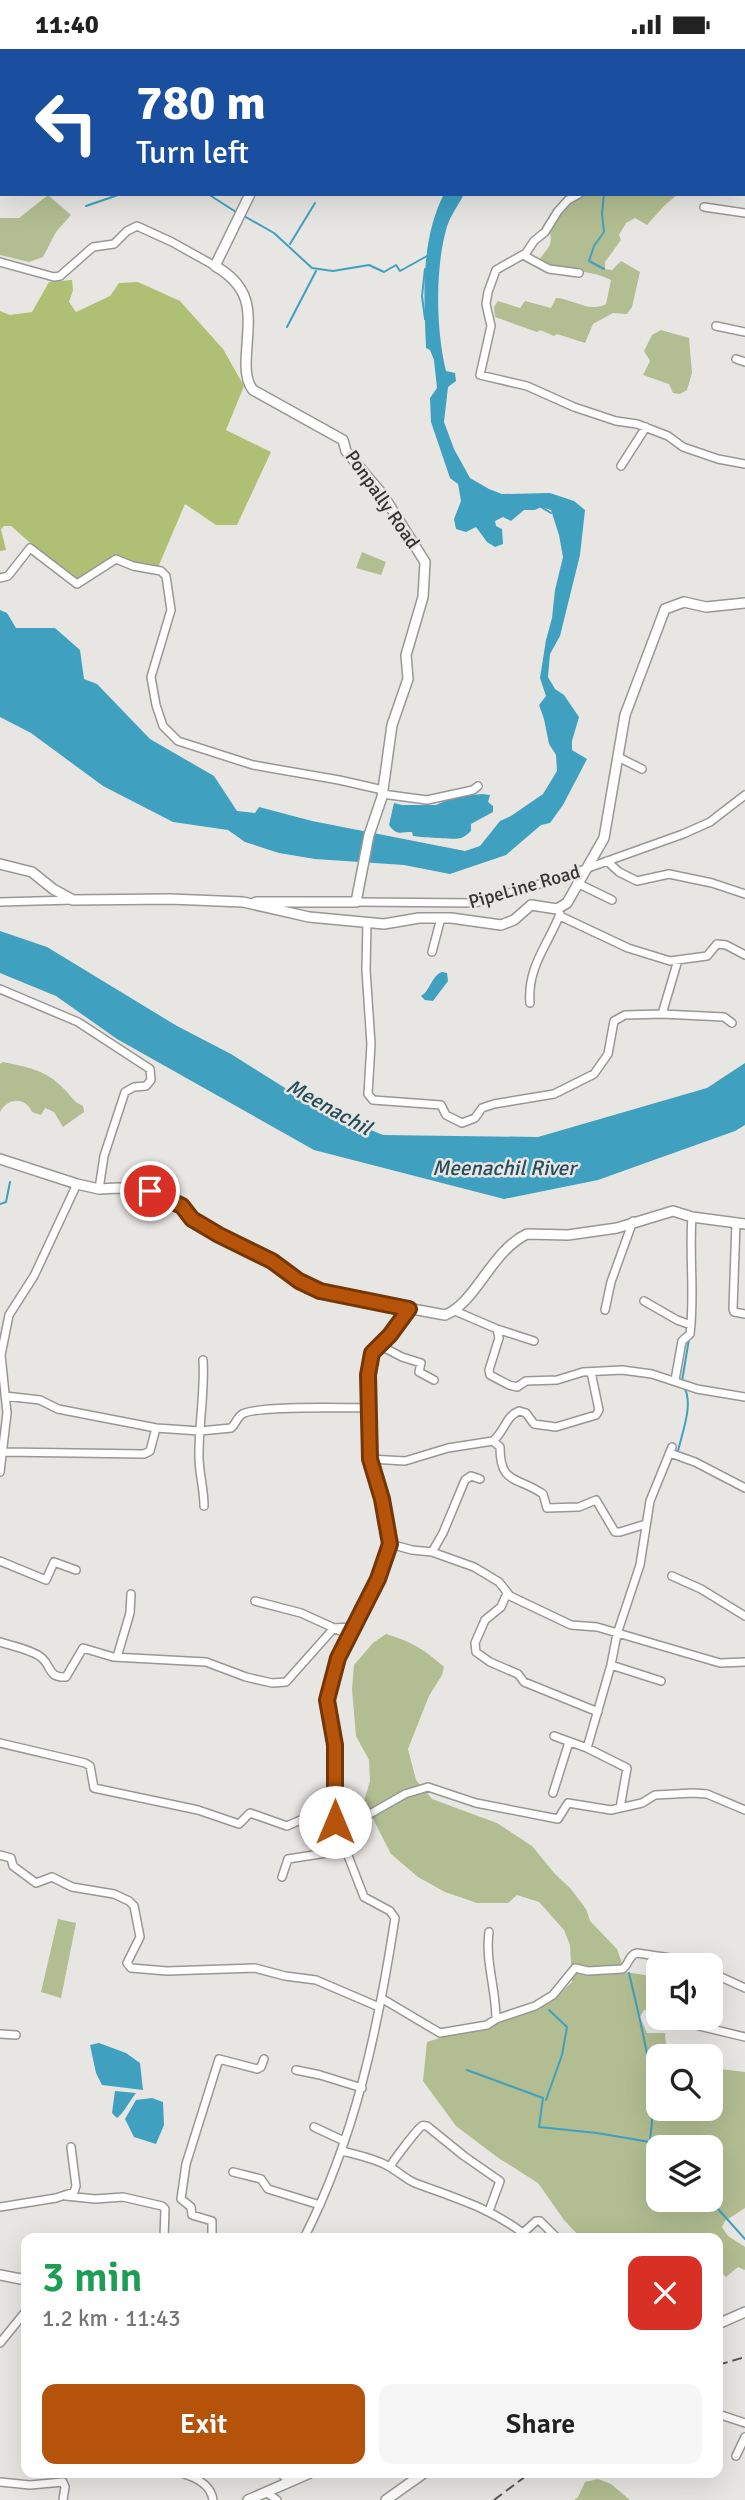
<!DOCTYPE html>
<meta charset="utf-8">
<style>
:root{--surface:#fff;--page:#f6f6f6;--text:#222;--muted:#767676;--accent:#b45309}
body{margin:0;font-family:Signika,sans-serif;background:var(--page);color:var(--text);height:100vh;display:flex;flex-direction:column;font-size:26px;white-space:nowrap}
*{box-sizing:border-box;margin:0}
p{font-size:23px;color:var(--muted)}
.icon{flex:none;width:38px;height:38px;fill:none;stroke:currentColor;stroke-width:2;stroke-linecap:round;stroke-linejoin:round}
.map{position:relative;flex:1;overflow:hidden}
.panel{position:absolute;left:21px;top:2184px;width:702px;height:245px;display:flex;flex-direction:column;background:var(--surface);border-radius:14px;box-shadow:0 7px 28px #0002}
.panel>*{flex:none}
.guide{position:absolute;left:0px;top:0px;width:746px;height:147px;box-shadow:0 7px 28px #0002;background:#1a4fa0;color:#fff;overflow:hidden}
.controls{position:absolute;left:646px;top:1904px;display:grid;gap:14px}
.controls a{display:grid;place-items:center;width:77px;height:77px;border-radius:14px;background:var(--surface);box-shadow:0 7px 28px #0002;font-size:35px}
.pin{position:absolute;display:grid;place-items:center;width:60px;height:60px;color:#fff;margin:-30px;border:4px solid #fff;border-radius:50%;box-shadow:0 2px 7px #0007}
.me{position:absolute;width:77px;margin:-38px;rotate:0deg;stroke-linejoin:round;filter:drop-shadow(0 0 5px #0008)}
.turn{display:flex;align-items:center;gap:24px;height:147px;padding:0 21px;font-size:32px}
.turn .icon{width:91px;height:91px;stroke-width:2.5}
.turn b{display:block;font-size:49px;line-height:60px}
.round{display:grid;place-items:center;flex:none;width:74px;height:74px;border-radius:14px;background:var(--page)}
.overview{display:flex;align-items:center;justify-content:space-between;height:119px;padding:0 21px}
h1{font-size:42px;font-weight:600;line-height:52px;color:#1e9e55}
.primary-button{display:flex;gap:14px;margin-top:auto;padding:14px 21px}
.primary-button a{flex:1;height:80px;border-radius:14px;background:var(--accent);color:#fff;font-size:28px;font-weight:600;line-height:80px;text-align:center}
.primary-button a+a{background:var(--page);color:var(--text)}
.status{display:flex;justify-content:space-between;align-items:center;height:49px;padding:0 35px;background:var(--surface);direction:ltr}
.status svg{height:19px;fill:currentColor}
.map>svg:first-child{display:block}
.green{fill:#b2bd91;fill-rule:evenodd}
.forest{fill:#afc075}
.water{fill:#3fa0bf}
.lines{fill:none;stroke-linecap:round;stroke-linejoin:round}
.stream{stroke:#3fa0bf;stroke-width:2}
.minor-casing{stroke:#989793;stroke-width:10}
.major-casing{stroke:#989793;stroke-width:12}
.minor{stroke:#fff;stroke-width:7}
.major{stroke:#fff;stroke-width:9}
.rail{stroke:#565553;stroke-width:2;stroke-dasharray:10 5;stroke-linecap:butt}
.route-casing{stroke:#753606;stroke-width:18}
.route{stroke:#b45309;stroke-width:12}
.labels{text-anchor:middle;stroke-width:5;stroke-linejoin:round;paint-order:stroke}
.street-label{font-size:19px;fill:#343331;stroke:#e8e6e3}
.water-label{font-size:21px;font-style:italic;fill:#234d5b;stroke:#e8e6e3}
</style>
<div class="status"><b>11:40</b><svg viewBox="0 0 49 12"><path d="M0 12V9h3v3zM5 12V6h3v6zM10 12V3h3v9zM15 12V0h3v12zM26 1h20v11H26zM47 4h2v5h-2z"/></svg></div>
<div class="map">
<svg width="745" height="2451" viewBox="0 0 745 2451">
<rect width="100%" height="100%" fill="#e8e6e3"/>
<!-- green -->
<path class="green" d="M583 145H678L664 157 647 176 635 169 626 174 619 186 621 191 605 213V220L612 221 621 212 640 223 632 258 627 265 613 264 593 275 585 294 557 285 554 287 540 281 537 283 495 268 494 258 498 252 520 259 525 252 551 259 556 249C573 250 589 264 606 255L611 231C588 219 561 224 539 211 548 198 554 197 549 179 558 165 565 155 581 148Z
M48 146 71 166 56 183 43 208 29 213 0 206V169H19Z
M661 281 689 289 692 324 687 341 680 345 673 344 669 335 643 326 650 312 644 302 652 286Z
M362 503 386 513 381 526 356 519Z
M3 1013C27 1018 46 1021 63 1039 71 1046 73 1053 83 1057L84 1063 63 1078 54 1063 45 1059 41 1066 32 1063C25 1047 7 1049 0 1063V1015Z
M386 1585C412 1593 424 1600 444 1618L442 1626 429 1647 408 1700 416 1731 432 1750 497 1774 532 1797 555 1825 571 1840 586 1860 590 1872 617 1900 625 1923 658 1928V1963L644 1961 640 1968 647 1984H665L667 2007H658V2060H710L711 2019 745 2023V2159L725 2172 722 2178 728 2187 745 2198V2221L738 2218 726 2228 718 2220V2189H581L564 2171 538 2134 497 2108 456 2077 423 2032 427 1993 452 1985 482 1980 551 1953 572 1933 570 1896 564 1881 539 1853 517 1846 508 1854H477L445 1843 418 1828 391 1805 364 1752 370 1732 369 1711 356 1687 352 1640 354 1616 373 1594ZM658 2098H710V2151H658Z
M58 1870 76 1874 61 1949 41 1943Z
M598 2430 611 2435 630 2451H574L578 2448 585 2433Z"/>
<!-- forest -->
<path class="forest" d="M72 231 73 241 69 253 76 263 110 247 119 234 138 233 180 252 223 300 244 337 226 381 271 403 237 476H216L185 455 156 523 113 506 76 534 11 477H4L1 480 6 501 0 502V262L10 266 32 263 49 233Z"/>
<!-- water -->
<path class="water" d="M444 145H469L463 147C457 158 449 169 446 181 435 222 436 281 446 322L455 324 456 332 448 338 444 373 454 400 470 429 489 440 502 445 550 444 574 452 585 461 580 506 560 587 550 605 548 628 555 640 564 646 579 668 572 692V701L587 710 563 756 550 774 541 776 506 806 450 825 404 816 315 810 279 804 245 793 228 781 173 773 103 737 31 684 0 668V561L7 564 16 579H55L80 601 84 630 97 635 150 690 214 727 237 762 255 764 259 758 312 772 465 802 480 797 500 772 511 767 543 745 557 722 556 706 549 695 544 670 539 656 546 647 540 629 546 591 552 569 555 541 563 508 559 486 551 461 541 458 535 461H524L511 472 503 468 495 472 496 477 502 480 503 495 495 498 487 493 476 478 466 483 456 480 454 470 461 452 458 435 450 429 431 373 430 349 437 339 434 311 430 301 426 299C424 248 420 192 444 145Z
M482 745 490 746 488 753 493 757V763L471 775V782C468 785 464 788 461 789 457 791 419 788 413 787L412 783C400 783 397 787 389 776L394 754 402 756H436L454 748Z
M0 882 47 898 177 977 231 1005 317 1059 383 1086 538 1088 707 1039 745 1014V1076L735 1082 598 1131 504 1150 314 1101 117 990 56 947 0 924Z
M442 923 447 924 448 932 433 952 425 951 421 947C431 941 431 927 442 923Z
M99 1994 126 2004 140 2014 143 2041 102 2036 96 2024 90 1996Z
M115 2042 136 2044C130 2051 124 2064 117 2069L112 2064Z
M152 2049 163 2053 164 2076 156 2095 134 2088 125 2070 136 2051Z"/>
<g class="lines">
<!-- stream -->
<path class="stream" d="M456 0 458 2
M208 2V0
M462 2V0
M208 145 236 163
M86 157 118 146 130 145
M244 167 274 184 312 219 333 222 369 216 384 223 396 216 400 222 427 207
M290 195 315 154
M604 220 589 212 594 197 604 183 602 165 604 145
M425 270 422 247 425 220
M287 278 316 222
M541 458 551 464
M0 1155 6 1153 10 1133
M682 1332 689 1290
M678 1402C682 1384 693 1357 685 1340
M629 1924C641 1977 659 2037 650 2091
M467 2021 543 2049 539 2078 597 2084 650 2093 658 2111
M546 2051 562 2006 567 1978 549 1961
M710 2151 745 2190"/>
<defs>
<path id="minor" d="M49 0 50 2
M107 2 109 0
M281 2V0
M551 2V0
M744 8 745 5
M0 41H2
M0 126 2 125
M579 145 568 151 558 162 545 183 534 192 526 204 496 221 488 243 486 255 491 277 480 326 527 337 574 358 616 372 637 375 668 387 683 398 718 410 745 415
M704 158 745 164
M523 206 549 220 579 224
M0 213 54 228 60 227 93 198 114 195 127 182 137 177 172 193 215 217
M716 277 745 283
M736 310 745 313
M621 417 646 378
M0 529 8 527 30 499 77 535 116 510 133 517 161 522 166 527 171 561 151 628 156 656 163 677 178 692 253 716 339 731 383 741
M618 708 642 720
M382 745 427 751 473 741 478 737
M607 812 619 823 637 832 669 825 712 834 745 845
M577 834 612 851
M0 853 73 851
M356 853 475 854 560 829 683 785 710 773 745 746
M560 867 628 899 670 912 707 907 717 895 726 896 745 906
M367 873 366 921 371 995 368 1045 373 1051 441 1056 446 1066 462 1074 475 1069 482 1059 494 1055 554 1045 594 1025 608 1005 614 972 625 966 662 965 678 911
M432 903 441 869
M0 940 78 973 150 1020 151 1031 146 1037 134 1038 125 1043 104 1107 99 1140
M530 954C527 918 548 896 560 865
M662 965 724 968 732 974
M736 1173 733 1260 734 1263 745 1265
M644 1252 677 1271 691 1276
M605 1261 611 1233 633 1172
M455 1262 497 1280 499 1289 489 1321 490 1326 509 1336 517 1338 526 1332 557 1331 583 1323 622 1321 652 1325 697 1340 745 1348
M497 1280 534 1292
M379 1296 402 1308 421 1314 419 1323 434 1331
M203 1311C205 1342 199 1373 199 1403 198 1421 204 1438 204 1457
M675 1331 682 1292 690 1285C695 1246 689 1207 692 1168
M5 1347 40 1351 58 1360 156 1379 200 1382 231 1379C236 1375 236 1370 241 1366 252 1356 349 1359 369 1359
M493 1392 500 1398C500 1436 517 1427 543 1445L547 1459 579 1458 596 1451 615 1483H620L646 1475
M4 1403 144 1405 150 1402 156 1379
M670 1404 695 1413 745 1439
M370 1410 405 1412 448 1399 493 1392C504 1383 506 1367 519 1362L526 1364 534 1375 556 1378 596 1366 599 1361 591 1323
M0 1423 7 1364 1 1306 9 1266 34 1227 77 1135
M390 1495 412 1501 432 1503 474 1518 499 1533 510 1547 571 1576 597 1578 720 1614 745 1613
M432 1503 443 1484 465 1431 471 1427 480 1430
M0 1512 46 1531 54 1513 76 1521
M672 1527 701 1540 745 1567
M507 1544 501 1558 485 1571 475 1594 476 1603 490 1613 518 1625 524 1633 598 1663
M255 1552 301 1564 334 1579 353 1578
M0 1593C12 1597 33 1601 42 1609 52 1618 48 1629 66 1628L83 1599 113 1608 206 1613 246 1628 272 1634 286 1633 334 1579 349 1586
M117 1608 130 1564 131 1545
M611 1616 661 1632
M554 1687 587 1699 627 1719 620 1759
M0 1694 85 1714 90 1717 94 1739 198 1761 239 1775 250 1764 287 1777 305 1769 339 1773 361 1770 405 1745 428 1738 476 1754 558 1770 568 1754 611 1761 642 1754 655 1746 693 1744 707 1745 745 1761
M587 1699 611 1616 617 1585 640 1516 650 1452 672 1398
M553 1744 569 1693
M0 1806 11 1809 13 1817 36 1834 52 1828 72 1838 114 1845 129 1852 134 1857 140 1888 127 1914 131 1919 167 1922 255 1919 285 1927 316 1931 379 1958
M282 1828 288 1810 346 1801
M489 1883C485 1912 496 1940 496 1970
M710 1923 745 1939
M381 1949 440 1984 487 1976 496 1970 535 1957 553 1946 575 1919 588 1922 622 1920C629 1917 628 1906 637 1904L684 1911 698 1916
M699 1977 745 1988
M0 1985 16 1986
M296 2021 320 2026 362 2039
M314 2078 344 2092
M342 2102C357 2106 374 2109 388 2117 398 2122 405 2130 415 2134 455 2149 488 2158 523 2184L518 2189
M390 2118C392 2113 418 2079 422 2077 423 2076 426 2077 427 2077L464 2107 500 2132 489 2162
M233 2123 261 2130 268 2140 320 2156
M66 2147 95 2150 123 2148 162 2157 165 2160 164 2189
M0 2158 56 2149 74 2143 76 2137 71 2098
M523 2184 536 2172H540L557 2189
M212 2189V2172L192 2166 191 2158 181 2150 186 2115 219 2010 257 2020 261 2018 264 2010
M304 2189C355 2089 378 1980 395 1869L390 1862 364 1848 335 1773V1696L327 1651 338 1609 378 1530 390 1495 382 1450 370 1410 368 1326 372 1304 390 1286 409 1260
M0 2294 26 2262
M718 2365 745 2374
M736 2407 745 2388
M181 2424C195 2428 211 2435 213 2451
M280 2424 290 2433
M0 2433 30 2436 63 2433 65 2438 63 2451
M266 2443 277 2451"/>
<path id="major" d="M368 2V0
M250 145 215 217C259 242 247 272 246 315 246 325 247 334 253 341L343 391 346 402 383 446 425 513 423 548 406 606 408 630 392 676 382 748 369 786 356 853H256
M0 815 32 823 53 840 73 851 170 850 243 853 309 868 384 875 419 869H451L501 876 514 871 531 856 557 860 567 854 604 789 625 666 665 560 684 553 706 558 745 554
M0 1110 77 1135 99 1140 118 1139 150 1142 182 1157 193 1170 219 1186 272 1212 299 1232 320 1243 445 1266C476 1254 491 1202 527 1185L568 1186 617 1179 673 1162 692 1168 745 1175
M0 2226 26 2231
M718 2275 745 2263
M248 2451 310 2424
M386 2451 424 2424"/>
</defs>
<!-- minor casing -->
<use href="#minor" class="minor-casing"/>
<!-- major casing -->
<use href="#major" class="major-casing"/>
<!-- minor -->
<use href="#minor" class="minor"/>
<!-- major -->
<use href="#major" class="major"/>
<!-- rail -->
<path class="rail" d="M718 2316 745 2308
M494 2451 530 2424"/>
</g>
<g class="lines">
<defs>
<path id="route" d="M150 1142 182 1157 192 1170 219 1186 272 1212 299 1232 320 1242 409 1260 390 1286 372 1304 368 1326 370 1410 382 1450 390 1495 378 1530 338 1609 327 1651 335 1696V1773"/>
</defs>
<!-- route casing -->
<use href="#route" class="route-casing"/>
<!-- route -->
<use href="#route" class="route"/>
</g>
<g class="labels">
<!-- street labels -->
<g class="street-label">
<text transform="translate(383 450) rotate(55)" y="7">Ponpally Road</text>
<text transform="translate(524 837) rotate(-16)" y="7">PipeLine Road</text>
</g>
<!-- water labels -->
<g class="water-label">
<text transform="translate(329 1058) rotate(29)" y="7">Meenachil</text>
<text x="504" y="1126">Meenachil River</text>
</g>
</g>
</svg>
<div class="controls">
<a><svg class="icon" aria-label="sound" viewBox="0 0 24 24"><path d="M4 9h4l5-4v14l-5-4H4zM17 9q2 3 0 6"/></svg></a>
<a><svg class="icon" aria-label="search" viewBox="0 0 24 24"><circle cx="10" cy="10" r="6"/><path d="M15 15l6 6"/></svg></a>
<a><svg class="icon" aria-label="layers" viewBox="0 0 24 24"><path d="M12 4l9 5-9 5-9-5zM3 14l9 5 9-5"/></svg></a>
</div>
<div class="pin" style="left:150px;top:1142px;background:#d93025"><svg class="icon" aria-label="arrive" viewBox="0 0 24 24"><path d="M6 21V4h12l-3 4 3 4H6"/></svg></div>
<svg class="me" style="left:335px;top:1773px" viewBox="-20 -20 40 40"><circle r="19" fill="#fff"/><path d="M0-13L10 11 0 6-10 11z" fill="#b45309"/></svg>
<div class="guide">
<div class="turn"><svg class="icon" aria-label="left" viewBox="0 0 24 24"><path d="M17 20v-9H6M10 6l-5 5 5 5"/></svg><div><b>780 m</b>Turn left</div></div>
</div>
<section class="panel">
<div class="overview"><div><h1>3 min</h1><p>1.2 km · 11:43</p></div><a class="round" style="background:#d93025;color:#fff"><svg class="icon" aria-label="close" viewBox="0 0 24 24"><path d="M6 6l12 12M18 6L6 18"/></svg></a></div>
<div class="primary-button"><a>Exit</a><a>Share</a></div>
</section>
</div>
